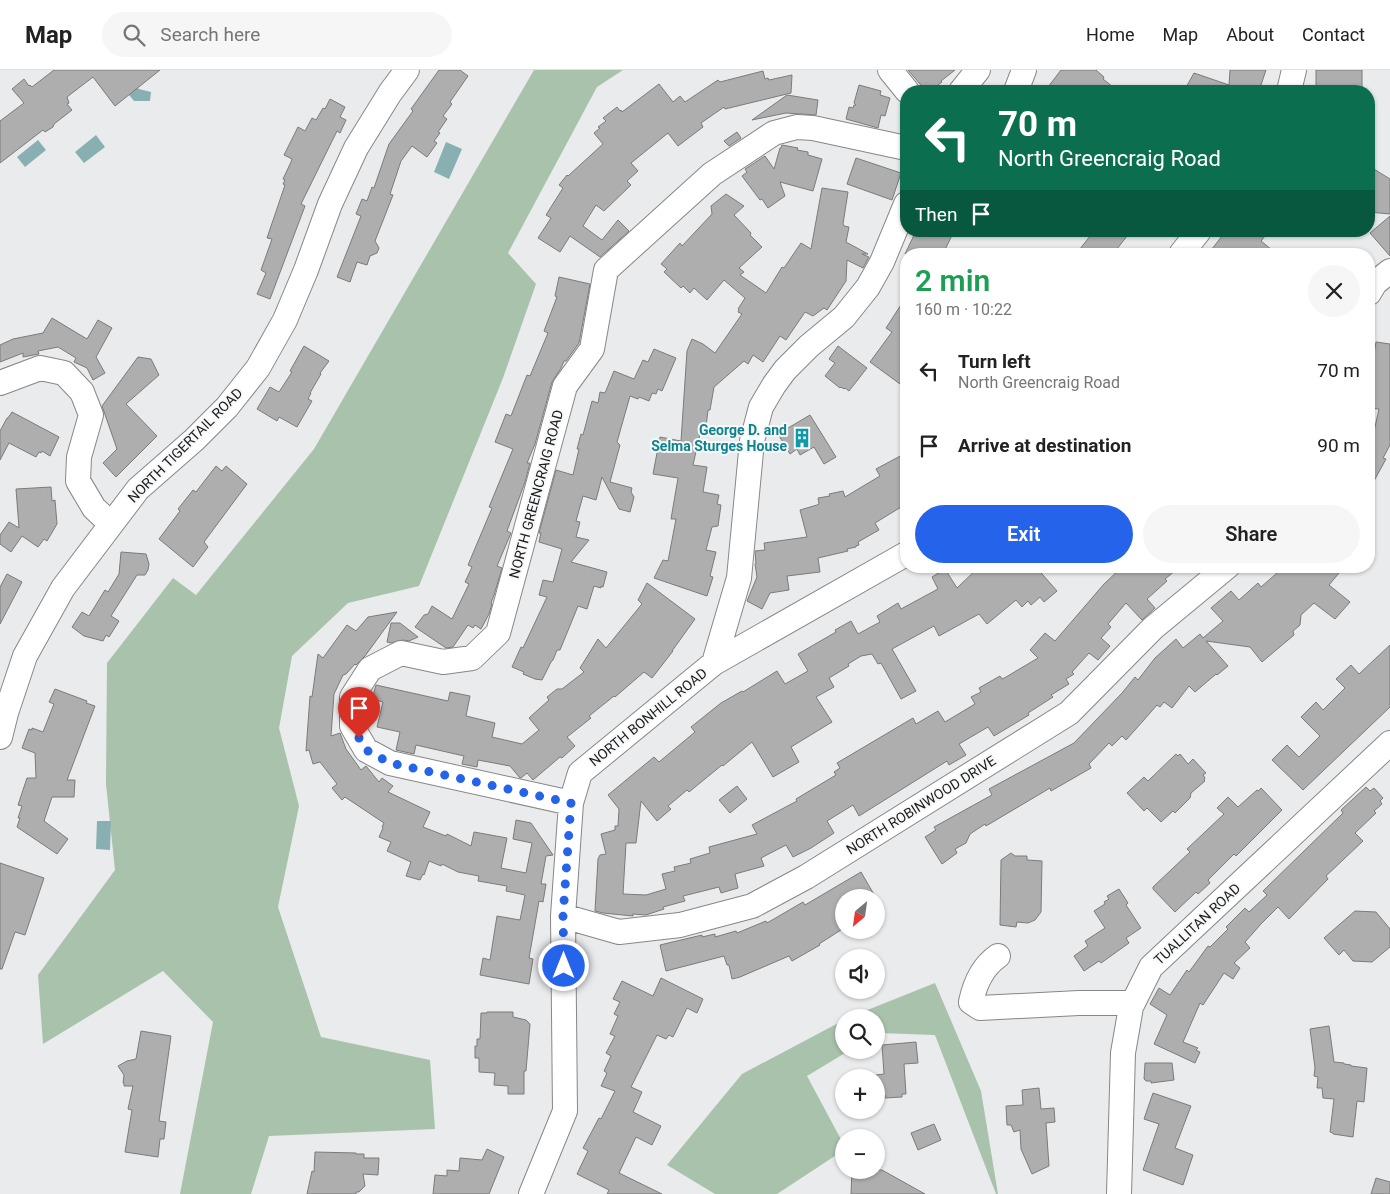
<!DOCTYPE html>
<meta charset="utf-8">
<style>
:root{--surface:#fff;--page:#f6f6f6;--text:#222;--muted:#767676;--line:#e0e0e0;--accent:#2563eb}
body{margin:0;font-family:Roboto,sans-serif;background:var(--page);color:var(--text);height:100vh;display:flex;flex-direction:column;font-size:19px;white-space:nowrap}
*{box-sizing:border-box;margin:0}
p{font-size:16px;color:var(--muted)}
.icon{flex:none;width:28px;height:28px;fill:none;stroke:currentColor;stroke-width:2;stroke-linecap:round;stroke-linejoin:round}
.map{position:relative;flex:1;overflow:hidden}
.drawer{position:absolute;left:900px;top:178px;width:475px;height:325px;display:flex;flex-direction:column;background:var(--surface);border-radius:20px;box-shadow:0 1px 4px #0004}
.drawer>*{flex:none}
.guide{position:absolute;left:900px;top:15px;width:475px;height:152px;border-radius:20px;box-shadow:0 1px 4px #0004;background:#0b6e4f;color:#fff;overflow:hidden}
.needle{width:32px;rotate:209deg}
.buttons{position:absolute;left:835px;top:819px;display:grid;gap:10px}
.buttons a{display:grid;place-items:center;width:50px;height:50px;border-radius:50%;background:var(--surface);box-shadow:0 1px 4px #0004;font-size:25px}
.pin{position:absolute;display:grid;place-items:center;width:42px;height:42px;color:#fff;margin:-51px -21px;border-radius:50% 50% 50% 0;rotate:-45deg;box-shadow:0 0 5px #0007}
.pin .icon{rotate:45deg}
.me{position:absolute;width:55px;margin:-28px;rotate:0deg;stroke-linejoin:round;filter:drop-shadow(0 0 4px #0008)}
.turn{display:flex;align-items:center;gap:18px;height:105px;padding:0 15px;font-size:22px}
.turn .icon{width:65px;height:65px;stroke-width:2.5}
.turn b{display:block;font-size:35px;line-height:42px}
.then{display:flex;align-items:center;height:48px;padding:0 15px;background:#0003;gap:10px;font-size:19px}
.round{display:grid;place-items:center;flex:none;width:52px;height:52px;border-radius:26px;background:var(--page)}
.overview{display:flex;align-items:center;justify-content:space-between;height:85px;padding:0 15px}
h1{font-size:30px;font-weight:600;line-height:38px;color:#1e9e55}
.cta{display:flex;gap:10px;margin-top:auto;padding:10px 15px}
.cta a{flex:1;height:58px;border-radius:30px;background:var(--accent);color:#fff;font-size:20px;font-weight:600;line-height:58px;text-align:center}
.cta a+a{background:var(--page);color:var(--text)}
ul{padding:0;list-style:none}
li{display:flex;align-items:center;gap:15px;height:75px;padding:0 15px}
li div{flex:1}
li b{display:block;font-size:19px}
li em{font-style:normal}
header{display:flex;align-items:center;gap:30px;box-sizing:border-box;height:70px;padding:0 25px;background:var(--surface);border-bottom:1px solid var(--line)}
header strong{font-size:24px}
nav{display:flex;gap:28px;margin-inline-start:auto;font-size:18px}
.search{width:350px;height:45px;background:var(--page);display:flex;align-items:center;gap:12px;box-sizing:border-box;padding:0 18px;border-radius:28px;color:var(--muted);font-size:19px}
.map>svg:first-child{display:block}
.forest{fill:#a8c2ac}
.water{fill:#88afb1}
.building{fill:#aeaeaf;stroke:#7b7b7c}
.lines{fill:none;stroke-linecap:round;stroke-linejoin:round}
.minor-casing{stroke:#878788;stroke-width:26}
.minor{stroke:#fff;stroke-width:24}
.route{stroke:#2563eb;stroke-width:9;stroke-dasharray:0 16.2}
.labels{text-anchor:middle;stroke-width:4;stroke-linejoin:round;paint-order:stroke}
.culture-label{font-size:14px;font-weight:bold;fill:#0d838f;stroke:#f7f8f9;text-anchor:end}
.street-label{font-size:14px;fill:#1c1c1d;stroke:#f7f8f9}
</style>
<header>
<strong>Map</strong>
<div class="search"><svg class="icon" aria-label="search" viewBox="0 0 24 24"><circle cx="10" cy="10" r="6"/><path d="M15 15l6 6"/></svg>Search here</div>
<nav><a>Home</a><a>Map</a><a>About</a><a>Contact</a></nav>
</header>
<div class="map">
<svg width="1390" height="1124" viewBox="0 0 1390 1124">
<rect width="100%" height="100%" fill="#eaebec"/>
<!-- forest -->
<path class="forest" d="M534 0H623L597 17 508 183 536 214 503 308 419 516 348 533 292 586 279 658 299 736 278 837 321 967 430 990 435 1059 269 1066 251 1124H180L213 952 163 901 43 974 38 905 115 800 106 714 107 593 173 508 196 525 314 379Z
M935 913 981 1021 998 1124H996L935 965 879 963 876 964V948L850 947Z
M844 950V980H850L807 1006 844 1075V1080L777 1124H715L667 1095 742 1004Z"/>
<!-- water -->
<path class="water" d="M134 14 139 19 151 22 150 31H134L126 21Z
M96 65 105 77 84 93 75 82Z
M38 70 46 80 25 97 17 87Z
M446 72 462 79 449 109 434 102Z
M97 751H111L110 780 96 779Z"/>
<!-- building -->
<path class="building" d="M54 0H160L115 36 93 7 67 27 69 33 67 34 72 40 54 54 53 57 45 62 43 60 0 93V51L24 33 12 19 24 9 29 16 30 15 32 17Z
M439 0H460L468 6 450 32 452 34 443 46 447 49 438 62 440 63 434 71 437 73 427 87 412 76 401 91 390 124 393 125 375 171 379 178 377 183 370 186 367 195 357 192 350 212 337 207 361 146 356 144 362 129 367 131 372 117 374 118 389 74 413 41 411 39Z
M908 0H955L941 11 942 12 938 15 936 21H926Z
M1061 0H1096L1104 7 1103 9 1118 21H1045Z
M1230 0H1266L1259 21H1184L1194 3 1229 15Z
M1316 0H1362V21L1316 20Z
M763 1 765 9 768 8 769 10 792 5 791 23 725 39 724 37 701 53 703 57 678 76 668 63 631 93 638 101 627 111 631 115 604 141 596 135 583 156 602 170 618 150 629 161 600 187 570 166 560 182 538 168 551 148 546 145 563 118 559 115 567 105 568 106 603 74 594 63 600 58 598 57 606 51 603 48 617 37 620 41 621 40 622 42 659 14 673 32 680 26 685 32 718 10 720 12Z
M859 15 881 21 880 25 890 28 885 46 881 45 878 58 846 49 849 37 853 38 854 35H856L854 33Z
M787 25 818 30 816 45 786 43 752 50Z
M330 29 345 37 340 47 346 50 340 63 337 61 301 134 305 136 270 229 257 224 266 203 261 200 272 169 267 168 285 115 283 114 285 110 283 109 291 92 292 89 284 85 298 57 305 61 312 48 316 50 323 38 325 39Z
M737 62 741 68 729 76 724 71Z
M782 75 798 78 797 80 808 82V85L822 89 813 121 780 112 785 126 768 138 762 129 760 130 742 106 747 102 745 99 765 86 774 99 780 78H781Z
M856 88 901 103 892 130 847 114Z
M1369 96 1390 109V144L1369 142Z
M822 118 848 122 843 154 844 156 849 157 846 172 868 184H862L869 187 863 198 847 190 846 211 827 240 824 238 813 246 805 242 786 270 780 266 763 292 753 285 748 294 744 291 714 317 710 340H708L705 365 700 364 693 395 707 397 703 422 719 425 717 434 721 435 718 456 712 457 706 480 716 482 710 506 713 507 707 526 654 508 663 490 668 491 676 449H671L678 408 653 404 660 367 681 371 687 281 692 269 703 274 715 283 742 244 738 242 739 240 738 239 745 228 724 210 707 230 694 218 690 223 683 216 681 218 664 202 667 199 661 194 680 173 682 176 712 144 711 136 726 124 744 136 734 145 751 163 750 165 762 177 739 198 744 202 740 205 766 223 782 197 784 198 801 173 811 179Z
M1390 146V186L1370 163Z
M916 161H954L943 184H905Z
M1094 161H1131L1113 184H1076Z
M1226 161H1269L1261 171 1277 184H1208Z
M559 207 590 214 579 273 566 291H564L561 298 552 312 535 374 527 393H530L525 412 507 461 511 463 497 496 502 498 494 525 491 533 492 534 489 544 481 559 475 555 473 558 468 555 453 577 446 578 415 557 424 545 428 544 432 536 452 549 469 514 465 512 472 497 468 495 492 438 489 437 513 379 495 372 506 344 511 346 527 305 530 306 548 263 544 261 557 227 555 226Z
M906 227V305L900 314 870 292 892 262 886 258Z
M52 248 87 269 98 250 112 258 96 287 105 303 93 310 87 298 74 292 76 288 58 277 38 281 39 284 23 287V283L0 292V275L13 269 43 263Z
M1376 272 1390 274V375L1383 388 1386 389 1369 420V368L1372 370 1379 339 1369 338V314Z
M304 276 329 291 320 303 321 304 310 323H311L308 329 312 331 297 357 279 347 277 351 257 339 270 317 279 322 292 302 290 301Z
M838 276 867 298 849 321 845 318 844 319 841 317 840 318 825 306 835 293 829 289Z
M654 279 676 288 662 321 658 319 656 324 652 323 649 331 639 327 638 329 630 326 617 372 620 375 610 412 632 418 631 422 634 427 630 442 619 439 602 407 596 430 583 426 576 451 580 452 576 467 589 470 571 492 607 502 603 517 601 516V518L594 516 587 539 578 536 560 580H557L553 590 551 592 542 610 535 609 523 604 524 602 512 597 521 577 523 578 547 527 539 525 543 510 553 512 562 479 539 472 541 463H539L556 400 573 405 579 379H577L581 364 583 365 592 331 598 333 600 322 605 323 614 301 634 309 643 290 648 292Z
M138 287 151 289 159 305 126 334 157 366 116 407 103 393 117 379 102 336Z
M12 342 59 367 50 386 42 381 41 383 39 382 36 387 9 373 0 390V361L7 348H8Z
M810 345 836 387 824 394 814 377 800 385 797 379 790 384 778 364Z
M906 383V434L875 453 879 460 858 472 859 475 856 476V477L847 479 848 481 818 488 820 502 787 506 789 520 770 523 762 539 747 531 757 507 755 494H756L755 481 765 480 764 473 807 467 800 440 817 435 819 434 818 428 830 426 829 424 843 421 845 427 880 406 876 399Z
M216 396 222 401 226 396 247 414 204 472 208 477 193 497 159 469 180 441 178 439 182 434 193 420 196 422Z
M51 417 52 431 55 430 57 454 47 471 44 469 38 477 22 466 11 482 0 474V465L9 452 19 458 16 419Z
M121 482 146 484 149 494 148 500 145 505H137L111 546 119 551 109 567 106 565 103 571 84 566 72 557 82 542 89 546 105 520 108 522 119 504Z
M980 496H1035L1057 521 1044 532 1040 527 1031 535 1028 531 1022 537 1016 530 987 554 979 544 939 566 934 556 892 579 916 621 901 629 881 593 878 594 872 584 861 586 848 594 849 596 829 608 834 617 816 627 832 652 791 677 799 692 773 707 752 672 723 696 722 695 689 722 687 720 668 736 671 739 657 751 641 731 636 773H626L623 824 646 825 666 819 662 804 675 801 674 797 691 793 690 789 710 783 709 777 757 764 752 755 797 731 796 729 836 705 834 702 840 698 837 693 913 648 916 654 938 641 945 652 975 634 971 627 981 622 979 618 1000 606 1002 609 1006 607 1038 588 1030 580 1045 563 1055 571 1104 514 1123 496H1181L1165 509 1167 511 1147 529 1155 538 1142 550 1126 533 1108 554 1111 557 1101 568 1110 576 1098 590 1089 583 1072 602 1074 604 1066 609 1069 614 1051 625 1053 627 1028 643 1029 645 994 666 988 657 959 674 966 685 949 695 947 691 859 746 853 735 827 751 834 763 811 778 793 787 786 775 761 788 764 796 735 804 738 818 721 823 719 817 683 826 685 831 663 837 664 839 646 845 633 844V846L603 843 595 841 598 789 600 785 606 784 601 764 615 760V756H618L619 739 608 725 654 687 659 692 695 662 691 657 721 633 742 621 743 622 777 601 785 614 808 601 798 584 836 562 835 560 851 551 858 564 880 552 877 546 898 533 901 539 938 519 932 507 945 499 957 518Z
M1285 496H1341L1336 501 1339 503 1329 515 1350 532 1335 549 1314 533 1301 545 1300 555 1293 561 1294 565 1262 592 1250 577 1206 571 1228 596 1217 605 1216 604 1195 622 1189 616 1172 638 1164 632 1160 637 1157 635 1143 651 1126 670 1122 666 1112 676 1109 673 1089 694 1091 698 1051 721 1050 718 986 756 985 754 970 764 966 773 955 779 957 783 942 794 925 767 936 760 934 757 992 725 989 719 1074 673 1122 623 1135 607 1138 610 1155 588 1176 569 1183 578 1200 564 1203 568 1223 551 1211 538 1231 521 1239 530 1258 513 1261 517Z
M7 504 22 512 0 554V517Z
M647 513 695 549 672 581H673L652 608 644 602 615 627 614 626 589 646 591 648 567 667 575 676 562 688 560 687 533 710 527 703 521 708H520L510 696 478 690 477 697 462 694 464 686 416 675 414 684 396 680 400 662 377 657 383 632 372 629 376 615 448 631 450 622 470 626 466 646 495 653 492 667 522 674 539 660 529 648 549 630 547 627 557 619H562L584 602 580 598 598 569 606 578 642 534 638 530Z
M397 542 365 586 356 595 355 594 346 604 343 605 334 624 331 666 340 663 346 679 361 700 366 696 379 712 382 708 393 716 388 722 430 742 423 757 446 766 447 764 471 776 474 762 507 768 501 798 526 803 532 773 513 769 516 750 531 753 553 785 546 786 541 814H546L543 832 539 831 529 888 533 889 529 914 480 905 483 888 490 890 497 846 520 850 525 825 506 821 507 816 478 811 479 806 458 802 442 794 441 796 429 791 424 805 423 804 420 810 406 806 411 792 387 781 391 772 379 767 383 758 382 757 384 753 345 727 342 730 332 718 337 714 320 692 313 694 309 680 306 681 310 626 312 627 318 584 323 588 347 555 356 561 368 547Z
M391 553H400L418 567 409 571 403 570 391 573 387 572Z
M1390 575V637L1303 720 1272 690 1287 675 1299 687 1320 666 1301 647 1316 632 1323 640 1345 618 1336 609 1351 595 1359 604Z
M55 619 87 631 86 633 95 636 67 710H75L74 727H52L44 751 68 769 57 784 17 757 20 748H18L22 736 18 735 27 708H36L35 683 22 678 29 659 32 660V658L43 662 54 634 49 632Z
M1176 684 1178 686 1180 684 1188 694 1193 689 1206 703 1203 705 1205 708 1204 710 1205 711 1191 723 1190 728 1175 743 1173 741 1161 752 1147 738 1144 741 1127 723 1144 707 1148 711Z
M737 716 747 729 730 743 719 730Z
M1366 717 1370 721 1374 718 1383 728 1380 731 1382 734 1374 741 1376 743 1355 763 1363 771 1326 806 1328 809 1289 849 1278 837 1261 854 1245 872 1250 878 1234 893 1240 898 1233 909 1224 903 1203 935 1200 933 1183 972 1198 978 1196 980 1200 982 1195 993 1154 974 1167 945 1150 934 1159 918 1170 925 1187 900 1189 902 1208 876 1210 877 1228 859 1226 857 1245 838 1249 842 1267 825 1263 821 1343 743 1341 740Z
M1261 718 1282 740 1236 786 1234 784 1208 810 1210 813 1198 824 1196 822 1175 842 1153 819V817L1190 782 1187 779 1224 744 1217 738 1228 727 1238 737 1257 720 1259 721Z
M1011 783 1015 786H1027V790L1042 791 1041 842 1035 850 1028 853 1017 852 1016 857 1000 855 1001 790Z
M0 793 44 808 25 865 15 862 2 899H0Z
M861 802 876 828H844V858L819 874 820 875 792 891 789 886 740 907 732 909 729 895H727L724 886 666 901 660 875 702 865V867L715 864V867L736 861 737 863 766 851 767 853 803 832 805 835Z
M1119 819 1128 833 1126 835 1141 858 1126 868 1129 873 1101 893 1099 891 1084 901 1074 886 1088 876 1085 871 1105 858 1094 841 1105 834 1104 832 1109 829 1107 826Z
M1355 841 1376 842 1390 859V877L1372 892 1353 891 1344 880 1339 885 1324 868Z
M661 908 703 929 697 943 687 938 673 967 669 965 666 969 657 965 631 1017 642 1022 633 1042 661 1056 652 1075 636 1067 619 1103 662 1124H607L609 1120 577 1104 588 1081 583 1078 599 1048 601 1049 615 1021 601 1016 607 1003 604 1001 611 986 606 983 615 966 610 964 618 946 614 944 620 932 613 929 622 911 653 926Z
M487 942H513V947L526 950 530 954 526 1001H524V1024H508V1016L494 1015 495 1003 479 1002V988H475V976H477V969H480L481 943H487Z
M1329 956 1334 992 1344 993V994L1351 995V996L1367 998 1364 1032 1357 1031 1353 1067 1333 1064V1063L1330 1062 1334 1029 1323 1028 1322 1018H1317L1318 1007 1314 1006 1315 998 1310 959Z
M141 961 171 966 159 1051 166 1052 164 1069H160L158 1087 125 1082 132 1040 128 1039 133 1016H124V1013H123L124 1005 118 996 127 991 136 989Z
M916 972 918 993 904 994 906 1024H902V1027L885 1028V1025L876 1026V1005L884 1004 882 975Z
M1145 993H1172L1174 1010 1151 1013V1011H1146L1144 1009Z
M1039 1018 1041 1039 1054 1038 1055 1052 1046 1053 1049 1096 1032 1104 1021 1079 1020 1060 1014 1062 1011 1055H1007L1006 1036 1023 1035 1022 1020Z
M1153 1023 1191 1036 1175 1078 1193 1085 1183 1115 1143 1100 1159 1054 1144 1049Z
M934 1054 941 1070 918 1080 911 1063Z
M487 1079 504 1087 489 1124H433L435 1105 447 1106V1100L459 1101 460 1088 482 1090Z
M315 1082 356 1083V1084H364V1088H379L378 1105 363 1104 365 1116 359 1122H356V1124H307L312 1101 314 1102Z
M852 1100H882L925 1124H851Z
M1376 1108 1390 1112V1124H1371Z"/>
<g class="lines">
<defs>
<path id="minor" d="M890 0 907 21
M961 21 978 0
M1016 21 1024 0
M1289 21 1294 0
M1181 184 1199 161
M1369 223 1375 213 1390 201
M0 313 40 298 64 303 82 322 91 345 79 387 78 411 94 438 111 454
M714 593 739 508 752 371 761 337 774 315 785 300 809 276 844 247 868 217 882 192 906 134
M0 667 6 643 25 586 63 518 138 419 194 370 227 337 258 298 285 250 306 200 330 134 356 78 390 23 407 0
M571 733 390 693 366 680 352 656V627L370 599 401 583 443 592 472 588 498 563 565 316 592 279 606 200 712 104 774 63 797 57 813 58 906 78
M563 846 619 862 680 855 752 836 806 807 1069 643 1153 558 1228 496
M998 886C982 897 975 913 971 932L980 938 1079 933H1133
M531 1124 565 1041 563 846 571 733 580 703 714 593 906 484
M1119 1124 1123 983 1131 937 1151 897 1390 673"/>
</defs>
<!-- minor casing -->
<use href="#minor" class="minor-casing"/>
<!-- minor -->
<use href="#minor" class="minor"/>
</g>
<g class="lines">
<!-- route -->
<path class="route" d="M359 668 366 680 390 693 571 733 563 846 564 896"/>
</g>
<!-- icons -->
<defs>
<symbol id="building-bare" viewBox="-9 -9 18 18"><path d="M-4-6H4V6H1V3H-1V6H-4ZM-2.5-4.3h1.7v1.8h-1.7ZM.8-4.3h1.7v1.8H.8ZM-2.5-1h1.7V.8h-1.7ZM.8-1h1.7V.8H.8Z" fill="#0f9aa8" stroke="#f7f8f9" stroke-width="2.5" paint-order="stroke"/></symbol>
</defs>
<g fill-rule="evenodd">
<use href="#building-bare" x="788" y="354" width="28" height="28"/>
</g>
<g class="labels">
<!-- culture labels -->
<g class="culture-label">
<text x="787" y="365">George D. and<tspan x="787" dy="16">Selma Sturges House</tspan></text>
</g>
<!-- street labels -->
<g class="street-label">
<text transform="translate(185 375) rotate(-45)" y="5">NORTH TIGERTAIL ROAD</text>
<text transform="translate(536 424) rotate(-75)" y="5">NORTH GREENCRAIG ROAD</text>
<text transform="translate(648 647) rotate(-39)" y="5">NORTH BONHILL ROAD</text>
<text transform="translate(921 735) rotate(-32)" y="5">NORTH ROBINWOOD DRIVE</text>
<text transform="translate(1197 854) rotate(-43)" y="5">TUALLITAN ROAD</text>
</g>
</g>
</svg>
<div class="buttons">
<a><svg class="needle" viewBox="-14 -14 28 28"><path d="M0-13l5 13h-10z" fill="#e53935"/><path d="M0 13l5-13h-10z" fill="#767676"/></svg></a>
<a><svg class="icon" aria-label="sound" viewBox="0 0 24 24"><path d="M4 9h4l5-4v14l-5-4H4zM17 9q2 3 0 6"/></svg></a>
<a><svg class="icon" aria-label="search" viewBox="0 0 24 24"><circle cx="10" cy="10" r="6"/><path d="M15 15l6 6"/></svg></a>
<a>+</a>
<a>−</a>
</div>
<div class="pin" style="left:359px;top:668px;background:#d93025"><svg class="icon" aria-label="arrive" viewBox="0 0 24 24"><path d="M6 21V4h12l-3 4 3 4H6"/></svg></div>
<svg class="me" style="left:564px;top:896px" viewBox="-20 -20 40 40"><circle r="17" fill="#2563eb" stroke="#fff" stroke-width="3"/><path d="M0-11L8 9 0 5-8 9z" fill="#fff"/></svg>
<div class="guide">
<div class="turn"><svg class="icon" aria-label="left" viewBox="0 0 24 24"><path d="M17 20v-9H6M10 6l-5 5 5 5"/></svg><div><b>70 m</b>North Greencraig Road</div></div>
<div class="then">Then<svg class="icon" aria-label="arrive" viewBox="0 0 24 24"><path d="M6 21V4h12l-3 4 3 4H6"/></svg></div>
</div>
<section class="drawer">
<div class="overview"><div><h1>2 min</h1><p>160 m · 10:22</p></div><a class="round"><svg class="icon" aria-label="close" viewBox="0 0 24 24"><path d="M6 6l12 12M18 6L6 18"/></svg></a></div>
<ul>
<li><svg class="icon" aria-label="left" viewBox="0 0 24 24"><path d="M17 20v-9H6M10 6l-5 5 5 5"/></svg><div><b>Turn left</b><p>North Greencraig Road</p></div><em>70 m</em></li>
<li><svg class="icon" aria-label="arrive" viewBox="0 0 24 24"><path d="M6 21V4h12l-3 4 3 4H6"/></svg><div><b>Arrive at destination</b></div><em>90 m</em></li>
</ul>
<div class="cta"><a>Exit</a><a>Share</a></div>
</section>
</div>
